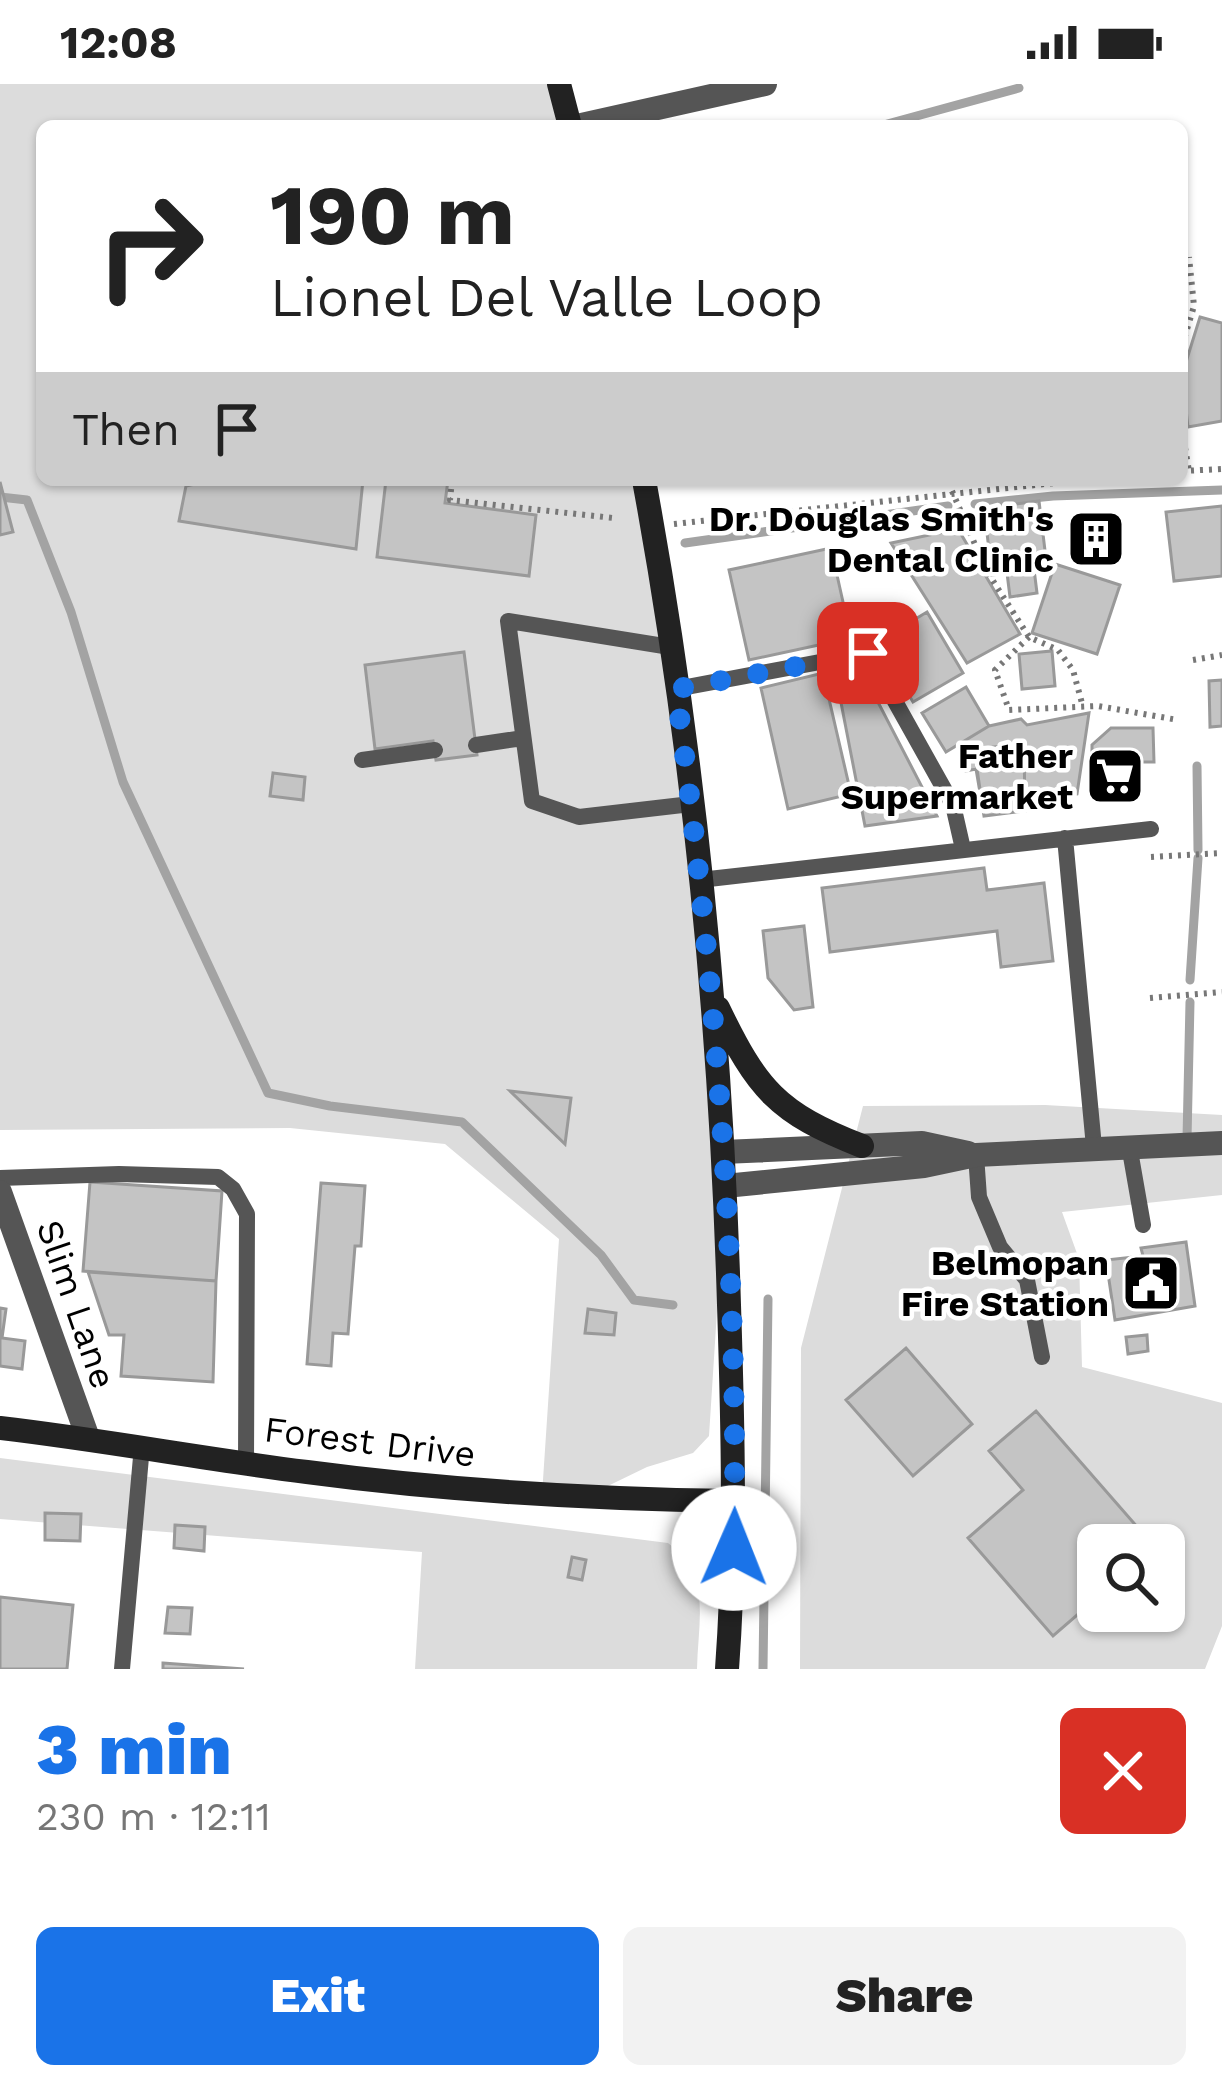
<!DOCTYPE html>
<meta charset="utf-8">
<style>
:root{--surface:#fff;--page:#f2f2f2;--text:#222;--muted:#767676;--accent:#1a73e8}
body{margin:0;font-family:"Work Sans",sans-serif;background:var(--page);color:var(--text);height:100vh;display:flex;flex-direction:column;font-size:45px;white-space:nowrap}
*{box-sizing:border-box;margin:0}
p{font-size:39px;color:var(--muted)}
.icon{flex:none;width:66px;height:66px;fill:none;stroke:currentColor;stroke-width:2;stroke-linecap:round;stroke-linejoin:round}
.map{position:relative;height:1585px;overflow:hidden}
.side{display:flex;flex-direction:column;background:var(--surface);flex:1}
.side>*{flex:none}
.hud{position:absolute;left:36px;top:36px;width:1152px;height:366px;border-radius:18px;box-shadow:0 3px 9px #0004;background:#fff;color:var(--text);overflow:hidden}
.controls{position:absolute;left:1077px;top:1440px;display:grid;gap:24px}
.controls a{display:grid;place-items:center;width:108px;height:108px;border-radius:18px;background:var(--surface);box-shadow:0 3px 9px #0004;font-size:60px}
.pin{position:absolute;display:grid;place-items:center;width:102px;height:102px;color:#fff;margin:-51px;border-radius:24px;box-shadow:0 6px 18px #0006}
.me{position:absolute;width:132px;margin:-66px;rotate:1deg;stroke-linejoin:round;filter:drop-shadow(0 0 9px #0008)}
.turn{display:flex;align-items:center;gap:42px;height:252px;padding:0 36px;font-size:54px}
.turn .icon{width:156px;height:156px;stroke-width:2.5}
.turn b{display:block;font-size:84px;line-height:102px}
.then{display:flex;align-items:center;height:114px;padding:0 36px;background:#0003;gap:24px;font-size:45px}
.round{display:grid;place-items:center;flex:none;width:126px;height:126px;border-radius:18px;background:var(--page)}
.summary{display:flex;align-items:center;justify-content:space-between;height:204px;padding:0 36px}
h1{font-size:72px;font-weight:800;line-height:90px;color:var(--accent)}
.primary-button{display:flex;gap:24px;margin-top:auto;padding:24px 36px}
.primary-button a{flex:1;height:138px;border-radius:18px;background:var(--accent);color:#fff;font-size:48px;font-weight:800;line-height:138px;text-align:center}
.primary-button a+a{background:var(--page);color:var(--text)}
.status{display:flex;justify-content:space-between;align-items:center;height:84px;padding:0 60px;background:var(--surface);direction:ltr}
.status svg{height:33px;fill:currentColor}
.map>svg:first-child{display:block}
.green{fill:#dcdcdc;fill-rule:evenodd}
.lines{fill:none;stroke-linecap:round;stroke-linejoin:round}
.stream{stroke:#a3a3a3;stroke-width:9}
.building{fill:#c4c4c4;stroke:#999;stroke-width:3}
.path{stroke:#777;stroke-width:6;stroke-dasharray:3 6;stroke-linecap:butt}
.lane{stroke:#555;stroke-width:16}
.street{stroke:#555;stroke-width:24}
.secondary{stroke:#222;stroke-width:24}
.route{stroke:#1a73e8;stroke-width:21;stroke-dasharray:0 37.8}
.labels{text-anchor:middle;stroke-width:9;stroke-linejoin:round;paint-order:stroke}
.poi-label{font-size:36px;font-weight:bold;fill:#000;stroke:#fff;text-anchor:end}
.street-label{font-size:36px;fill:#000;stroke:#fff}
</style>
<div class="status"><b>12:08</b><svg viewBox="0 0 49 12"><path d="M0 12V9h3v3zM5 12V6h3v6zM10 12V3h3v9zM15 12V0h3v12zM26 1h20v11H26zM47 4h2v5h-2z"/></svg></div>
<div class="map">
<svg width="1222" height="1585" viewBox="0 0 1222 1585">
<rect width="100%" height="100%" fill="#fff"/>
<!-- green -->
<path class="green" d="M0 0H559L570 42H42V396H644L725 1102 709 1352 693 1369 647 1383 581 1415 542 1411 559 1155 445 1060 290 1044 0 1046Z
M1045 1021 1222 1031V1111L1062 1128 1079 1175 1082 1283 1222 1319V1542L1205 1585H800L801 1264 863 1022ZM1098 1461H1164V1527H1098Z
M0 1374 668 1459C712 1492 698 1535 697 1585H415L422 1468 0 1435Z"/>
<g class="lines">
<!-- stream -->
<path class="stream" d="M880 42 1019 4
M0 413 27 416 71 528 123 698 268 1009 330 1022 462 1038 601 1171 634 1216 673 1221
M975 420 1053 412 1222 406
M685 459 948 422
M1197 682 1198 766
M1190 896 1198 774
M1187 1055 1190 918
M763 1585 768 1215"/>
</g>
<!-- building -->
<path class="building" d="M1200 233 1222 239V337L1188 343 1182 291Z
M213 396H363L356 465 179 437 186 402Z
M386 396H448L445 419 536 431 529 492 377 473Z
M0 398 13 448 0 451Z
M1039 417 1047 483 1034 485 1037 509 1010 513 1007 489 992 491 984 424Z
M1222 422V492L1174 497 1166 428Z
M1113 434 1118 472 1079 476 1075 438Z
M958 445 1020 550 967 579 891 459Z
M831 464 851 554 749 576 729 486Z
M1055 480 1120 501 1097 570 1032 549Z
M927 528 963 589 913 618 877 558Z
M1052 567 1055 602 1022 605 1019 570Z
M464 568 477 671 436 676 433 657 375 665 365 581Z
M823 589 851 710 788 725 761 604Z
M866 595 937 732 865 742 837 598Z
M1222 596V642L1210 643 1209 597Z
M966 603 989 642 946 668 922 629Z
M966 603 989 642 1021 635 1027 641 1089 629 1077 710 1025 720V727L984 732 976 685 966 687 961 659 946 668 922 629Z
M1111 644H1153L1154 678H1141V693H1120V705H1092V661Z
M1024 660 1025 727 984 732 974 665Z
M273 689 305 693 303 716 270 712Z
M984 784 987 806 1044 799 1053 877 1001 883 997 847 830 868 822 804Z
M804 842 813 923 794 926 768 894 763 847Z
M510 1007 571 1014 565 1060Z
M90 1098 222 1107 216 1197 83 1187Z
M321 1099 365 1102 361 1162H355L348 1250 333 1249 331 1282 307 1280Z
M1186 1158 1195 1222 1115 1236 1106 1176 1143 1172 1141 1164Z
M88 1188 216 1197 213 1298 121 1292 124 1251H109Z
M0 1224 6 1225 2 1254 25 1257 22 1285 0 1282Z
M588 1225 616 1229 614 1251 585 1249Z
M1147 1251 1148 1267 1128 1270 1126 1253Z
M906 1264 972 1340 913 1392 846 1316Z
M1036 1327 1153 1461H1098V1513L1053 1552 968 1454 1023 1406 989 1367Z
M45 1429 81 1430 80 1457 45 1456Z
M175 1441 205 1443 204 1467 174 1464Z
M572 1473 586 1476 582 1496 568 1493Z
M0 1513 73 1521 67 1585H0Z
M168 1523 192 1524 190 1550 165 1549Z
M163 1579 244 1585H163Z"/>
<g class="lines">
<!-- path -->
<path class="path" d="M1182 262 1194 222 1189 173
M1182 346 1189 387
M1182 387 1222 385
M452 396 450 416 613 434
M952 407 986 486 1029 553 1058 566 1073 586 1083 623
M674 440 1082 396
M1029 553 995 586 1009 626 1098 622 1178 636
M1193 576 1222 571
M1151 773 1222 769
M1150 914 1222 908"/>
<!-- lane -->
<path class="lane" d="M670 563 508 537 532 717 579 733 691 720
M676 605 868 569 953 721 963 765
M476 661 523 654
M362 676 435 666
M1065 754 1094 1063
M700 796 1151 745
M1129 1061 1143 1141
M976 1071 979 1113 1000 1163 1027 1196 1042 1273
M0 1094 119 1090 218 1093 233 1105 247 1130 246 1379
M122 1585 142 1362"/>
<!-- street -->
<path class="street" d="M577 42 765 0
M723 1068 922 1059 968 1069
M725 1102 924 1082 976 1071 1222 1059
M0 1108 88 1354"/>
<!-- secondary -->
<path class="secondary" d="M559 0 570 42
M644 396C694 667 721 945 729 1221 733 1343 736 1463 727 1585
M718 924C757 1005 777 1029 862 1062
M0 1344C103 1356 204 1375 307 1388 449 1407 591 1415 735 1417"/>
</g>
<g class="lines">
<!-- route -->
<path class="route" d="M734 1464C739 1177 714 889 676 605L868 569"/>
</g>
<!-- icons -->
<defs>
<symbol id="building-square" viewBox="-11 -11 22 22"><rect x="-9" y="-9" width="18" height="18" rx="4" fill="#000" stroke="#fff"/><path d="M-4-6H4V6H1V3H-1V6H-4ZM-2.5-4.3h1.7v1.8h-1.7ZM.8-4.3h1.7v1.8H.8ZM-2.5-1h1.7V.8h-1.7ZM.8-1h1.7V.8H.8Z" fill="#fff"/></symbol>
<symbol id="supermarket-square" viewBox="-11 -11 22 22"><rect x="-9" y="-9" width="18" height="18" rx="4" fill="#000" stroke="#fff"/><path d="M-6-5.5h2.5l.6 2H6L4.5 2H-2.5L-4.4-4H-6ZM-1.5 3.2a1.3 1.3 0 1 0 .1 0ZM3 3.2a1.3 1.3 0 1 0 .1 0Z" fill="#fff"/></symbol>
<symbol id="civic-square" viewBox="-11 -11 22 22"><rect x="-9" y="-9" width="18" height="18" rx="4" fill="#000" stroke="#fff"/><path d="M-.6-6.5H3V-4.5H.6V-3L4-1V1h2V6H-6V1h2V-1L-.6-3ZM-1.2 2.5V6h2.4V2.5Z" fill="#fff"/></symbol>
</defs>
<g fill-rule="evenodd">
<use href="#building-square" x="1063" y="422" width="66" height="66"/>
<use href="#supermarket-square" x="1082" y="659" width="66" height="66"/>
<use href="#civic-square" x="1118" y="1166" width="66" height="66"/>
</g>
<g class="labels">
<!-- poi labels -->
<g class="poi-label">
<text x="1054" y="447">Dr. Douglas Smith's<tspan x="1054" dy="41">Dental Clinic</tspan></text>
<text x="1073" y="684">Father<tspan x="1073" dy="41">Supermarket</tspan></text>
<text x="1109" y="1191">Belmopan<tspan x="1109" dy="41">Fire Station</tspan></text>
</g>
<!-- street labels -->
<g class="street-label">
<text transform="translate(77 1220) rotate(71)" y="13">Slim Lane</text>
<text transform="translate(370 1357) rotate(7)" y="13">Forest Drive</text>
</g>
</g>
</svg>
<div class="controls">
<a><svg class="icon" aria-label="search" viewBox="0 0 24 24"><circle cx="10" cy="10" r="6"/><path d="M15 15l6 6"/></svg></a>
</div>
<div class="pin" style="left:868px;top:569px;background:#d93025"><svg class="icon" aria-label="arrive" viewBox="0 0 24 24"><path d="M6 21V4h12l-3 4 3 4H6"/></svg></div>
<svg class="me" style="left:734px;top:1464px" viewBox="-20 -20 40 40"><circle r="19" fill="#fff"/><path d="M0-13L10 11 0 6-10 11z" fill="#1a73e8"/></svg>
<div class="hud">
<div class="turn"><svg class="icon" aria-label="right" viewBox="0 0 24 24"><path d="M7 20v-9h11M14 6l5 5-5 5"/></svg><div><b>190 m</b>Lionel Del Valle Loop</div></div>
<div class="then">Then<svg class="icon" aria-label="arrive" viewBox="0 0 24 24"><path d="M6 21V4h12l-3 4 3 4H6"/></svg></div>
</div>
</div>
<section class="side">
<div class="summary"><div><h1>3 min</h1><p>230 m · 12:11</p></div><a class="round" style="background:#d93025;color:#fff"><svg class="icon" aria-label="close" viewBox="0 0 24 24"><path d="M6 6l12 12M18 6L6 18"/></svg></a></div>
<div class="primary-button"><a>Exit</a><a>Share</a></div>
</section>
